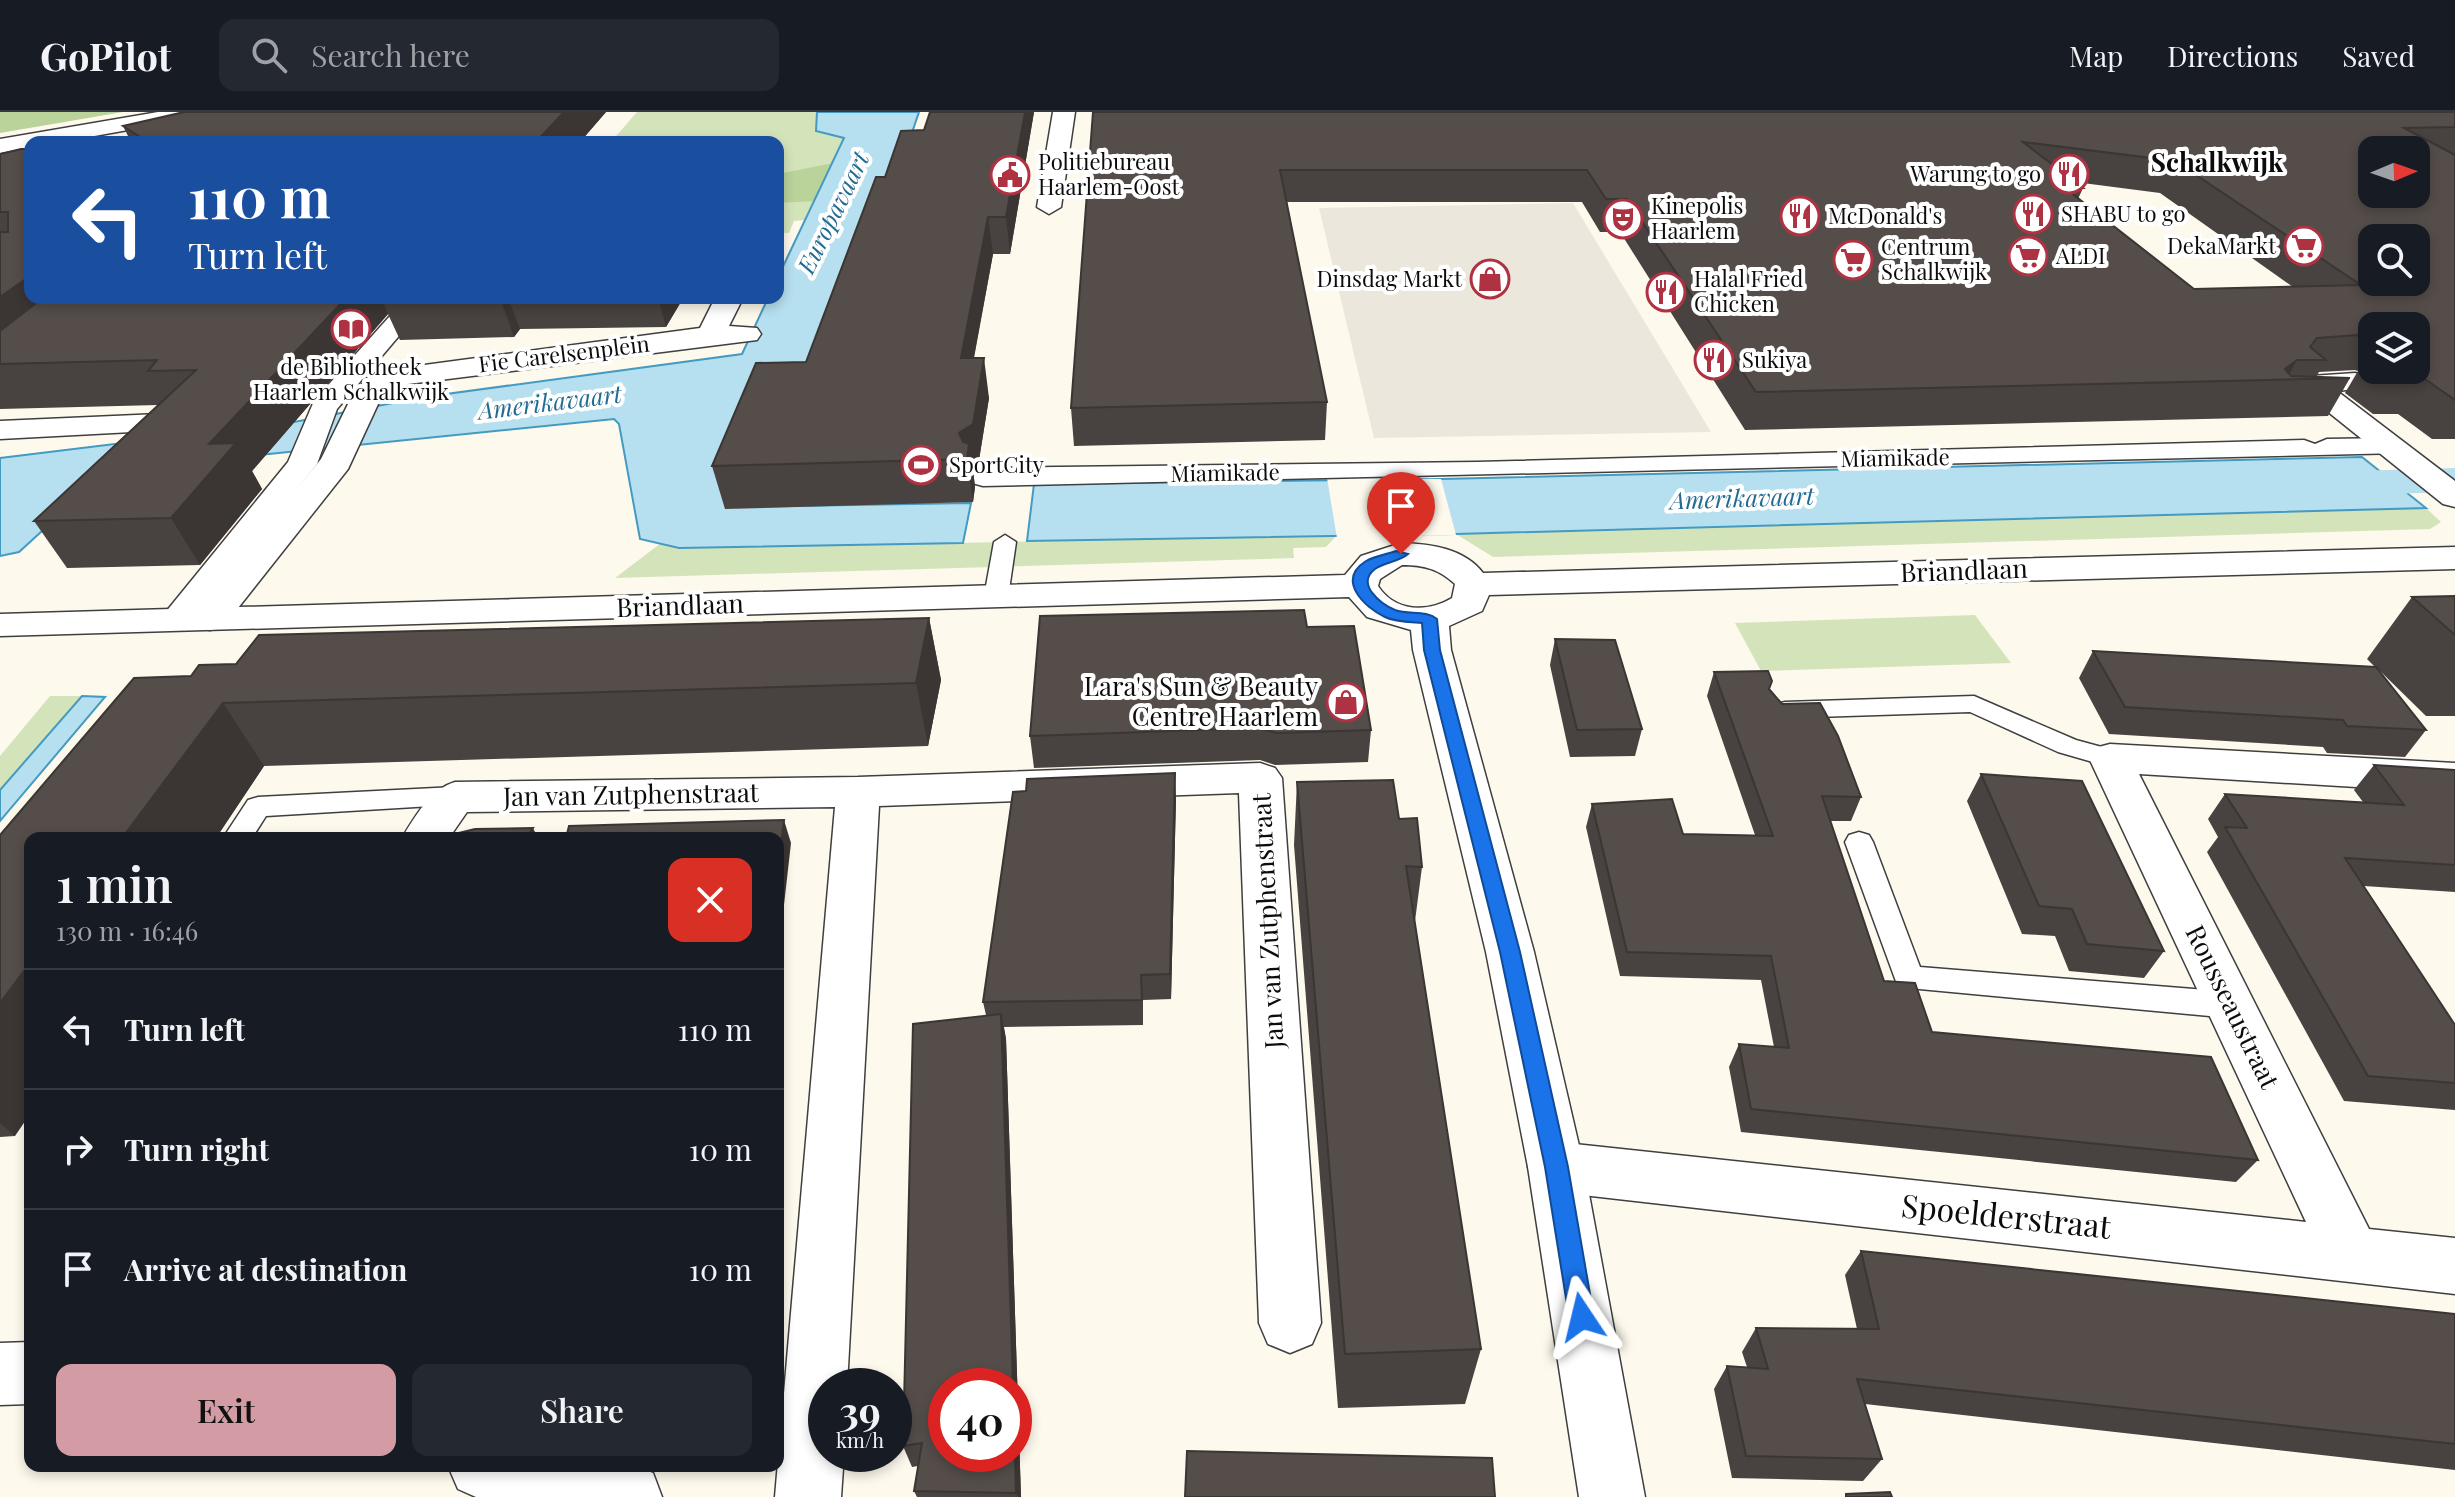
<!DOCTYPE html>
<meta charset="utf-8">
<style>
:root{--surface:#171b24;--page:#242831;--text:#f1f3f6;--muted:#9ea1a6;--line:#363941;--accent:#d39ca5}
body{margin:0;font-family:"Playfair Display",serif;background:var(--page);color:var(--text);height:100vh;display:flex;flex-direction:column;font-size:30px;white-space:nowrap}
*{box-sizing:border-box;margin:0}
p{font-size:26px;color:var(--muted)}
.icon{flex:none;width:44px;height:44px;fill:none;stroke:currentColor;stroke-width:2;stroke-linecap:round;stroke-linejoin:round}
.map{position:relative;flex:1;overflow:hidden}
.details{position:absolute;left:24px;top:720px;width:760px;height:640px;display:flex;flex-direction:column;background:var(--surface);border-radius:16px;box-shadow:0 4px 12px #0003}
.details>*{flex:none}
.guide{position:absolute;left:24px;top:24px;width:760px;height:168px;border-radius:16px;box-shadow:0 4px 12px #0003;background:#1a4fa0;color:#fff;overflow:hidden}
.needle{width:52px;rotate:88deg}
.tools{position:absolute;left:2358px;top:24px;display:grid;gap:16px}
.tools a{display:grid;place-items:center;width:72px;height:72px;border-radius:16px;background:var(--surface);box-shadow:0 4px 12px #0003;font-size:40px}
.speed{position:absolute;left:808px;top:1256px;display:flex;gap:16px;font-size:40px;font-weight:700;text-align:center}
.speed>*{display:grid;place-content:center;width:104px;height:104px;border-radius:50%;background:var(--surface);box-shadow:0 4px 12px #0003;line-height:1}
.speed small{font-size:20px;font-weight:400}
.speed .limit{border:12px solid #d22;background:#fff;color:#111}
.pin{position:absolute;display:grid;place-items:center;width:68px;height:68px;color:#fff;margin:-82px -34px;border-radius:50% 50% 50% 0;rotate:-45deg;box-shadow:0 0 8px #0007}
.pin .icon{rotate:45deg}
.me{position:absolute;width:88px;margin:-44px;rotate:350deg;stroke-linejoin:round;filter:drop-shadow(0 0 6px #0008)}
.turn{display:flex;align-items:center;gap:28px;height:168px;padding:0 32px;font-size:36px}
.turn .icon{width:104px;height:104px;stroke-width:2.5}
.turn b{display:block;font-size:56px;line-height:68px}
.round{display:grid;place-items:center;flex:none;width:84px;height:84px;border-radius:16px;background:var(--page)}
.headline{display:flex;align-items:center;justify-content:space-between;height:136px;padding:0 32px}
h1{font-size:48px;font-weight:600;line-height:60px}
.primary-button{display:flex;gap:16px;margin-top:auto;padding:16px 32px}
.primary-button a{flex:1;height:92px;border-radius:16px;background:var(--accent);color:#111;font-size:32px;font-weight:600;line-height:92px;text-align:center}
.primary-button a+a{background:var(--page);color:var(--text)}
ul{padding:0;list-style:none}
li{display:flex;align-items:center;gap:24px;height:120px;padding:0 32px;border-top:2px solid var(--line)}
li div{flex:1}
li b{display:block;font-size:30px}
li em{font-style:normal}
header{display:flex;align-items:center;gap:48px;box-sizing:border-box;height:112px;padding:0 40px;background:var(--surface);border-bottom:2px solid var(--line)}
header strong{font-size:38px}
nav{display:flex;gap:44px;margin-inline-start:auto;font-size:28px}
.search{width:560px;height:72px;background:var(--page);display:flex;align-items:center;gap:20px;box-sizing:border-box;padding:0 28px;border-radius:16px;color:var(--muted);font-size:30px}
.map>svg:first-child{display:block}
.green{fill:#d4e4ba}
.forest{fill:#b9d39b}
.plaza{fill:#ece7dd}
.water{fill:#b6e0f0;stroke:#449ac0;stroke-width:2}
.pier{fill:#fdf9ed}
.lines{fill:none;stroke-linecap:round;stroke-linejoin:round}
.canal{fill:#b6e0f0;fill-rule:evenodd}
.service-casing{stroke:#3f3f3f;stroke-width:3}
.pedestrian-casing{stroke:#3f3f3f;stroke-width:3}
.minor-casing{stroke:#3f3f3f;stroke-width:3}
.tertiary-casing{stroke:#3f3f3f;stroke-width:3}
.service{fill:#fff;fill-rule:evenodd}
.pedestrian{fill:#fff;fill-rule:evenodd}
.minor{fill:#fff;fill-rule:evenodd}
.tertiary{fill:#fff;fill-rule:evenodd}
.wall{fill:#484240;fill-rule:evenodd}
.shaded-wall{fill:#3b3634}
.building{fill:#544d4a;stroke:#3b3634;stroke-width:2;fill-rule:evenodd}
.route{fill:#1a73e8;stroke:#114b97;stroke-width:2}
.labels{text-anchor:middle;stroke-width:8;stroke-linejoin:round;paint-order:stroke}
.far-poi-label{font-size:22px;fill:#0c0c0c;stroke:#fff;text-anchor:start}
.far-street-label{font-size:22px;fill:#0c0c0c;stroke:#fff}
.far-water-label{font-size:24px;font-style:italic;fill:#226b92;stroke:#fff}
.far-quarter-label{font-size:26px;font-weight:bold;fill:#0c0c0c;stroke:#fff}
.street-label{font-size:26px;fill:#0c0c0c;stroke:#fff}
.poi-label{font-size:26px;fill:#0c0c0c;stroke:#fff;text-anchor:end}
.near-street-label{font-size:32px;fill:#0c0c0c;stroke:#fff}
</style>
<header>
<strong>GoPilot</strong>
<div class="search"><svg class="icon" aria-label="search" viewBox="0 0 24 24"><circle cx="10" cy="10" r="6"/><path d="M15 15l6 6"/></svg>Search here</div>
<nav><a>Map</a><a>Directions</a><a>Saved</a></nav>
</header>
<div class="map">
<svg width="2455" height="1385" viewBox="0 0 2455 1385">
<rect width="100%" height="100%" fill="#fdf9ed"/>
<!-- green -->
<path class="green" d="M637 0H817L816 19 844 26 806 108 794 109 789 121H778V30H611Z
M2426 396 2441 410 2430 417 1493 445 1456 422Z
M1336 424 1326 435 1293 436 1294 446 615 466 661 431 679 436Z
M1975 503 2011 551 1761 559 1735 511Z
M50 584H82L0 678V644Z"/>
<!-- forest -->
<path class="forest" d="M0 0H123L0 21Z
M833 51 817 89 778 91V62Z"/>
<!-- plaza -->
<path class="plaza" d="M1573 91 1711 320 1374 326 1319 96Z"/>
<!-- water -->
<path class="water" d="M817 0H919L847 212 729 395 971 391 963 431 679 436 640 427 619 312 614 307 130 356 42 419 19 440 0 444V346L294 310 424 285 742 242 768 186H778V165L844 26 816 19Z
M2362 345 2426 396 1456 422 1027 429 1034 372 1441 367Z
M82 584 105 585 0 709V678Z"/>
<!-- pier -->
<path class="pier" d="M1327 366 1441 367 1456 423 1337 426Z"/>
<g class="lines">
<!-- canal -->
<path class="canal" d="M2455 356V380L2321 384 2307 381 2301 372 2307 363 2321 360Z"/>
<defs>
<path id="service" d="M1005 423 1016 430 1008 485 996 492 984 485 994 430Z
M1974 584 2076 628 2120 640 2124 646 2120 652 2110 655 2058 640 1970 600 1785 606 1776 604 1772 598 1776 592 1785 590Z
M455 675 465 678 469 685 465 692 266 704 252 726H223L248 688 258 685Z
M1859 720 1869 723 1873 730 1920 855 2231 880 2242 884 2247 893 2242 902 2231 906 1898 875 1845 730 1849 723Z"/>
<path id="pedestrian" d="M406 186H431L337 297 317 352 189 515 177 518 165 515 160 508 165 501 288 350 314 289Z
M2391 326 2401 329 2406 335 2401 341 983 374 972 371 968 365 972 359 983 356 1477 350 2304 328 2315 332 2327 327Z"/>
<path id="minor" d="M1053 0H1075L1061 95 1049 102 1037 95Z
M715 186H743L729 214 757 216 761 222 757 228 392 274 379 290 348 357 223 515 210 518 197 515 191 507 321 347 350 288 372 260 700 216Z
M2355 261 2366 264 2370 270 2366 276 2337 279 2455 369V395L2443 392 2292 271 2296 265Z
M159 302 170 304 175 311 170 318 0 327V309Z
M2110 632 2455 651V681L2139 662 2369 1117 2455 1126V1182L1556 1080 1536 1072 1528 1055 1536 1038 1556 1030 2306 1110 2089 646 2095 636Z
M1260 651 1275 656 1282 666 1321 1211 1312 1232 1290 1241 1268 1232 1259 1211 1239 681 879 694 847 1274H826V1342H844L841 1385H775L835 695 467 700 449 726H402C415 704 431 677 455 670L858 665Z
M30 1230V1292L0 1293V1231Z
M448 1354H635L653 1361 662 1385H476L458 1377Z"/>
<path id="tertiary" d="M158 0H206L195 6 61 30H30V35L0 41V27Z
M1401 431C1430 432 1464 436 1483 461L2455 435V457L1489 483 1482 499 1449 514 1451 538 1534 840 1584 1055 1645 1385H1579L1528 1055 1486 840 1413 538 1411 518 1367 505 1349 485 0 524V502L1345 463 1361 444ZM1402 453C1424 453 1439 457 1455 472L1452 486C1427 501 1395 500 1378 474L1380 467Z"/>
</defs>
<!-- service casing -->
<use href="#service" class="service-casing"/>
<!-- pedestrian casing -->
<use href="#pedestrian" class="pedestrian-casing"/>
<!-- minor casing -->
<use href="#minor" class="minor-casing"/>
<!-- tertiary casing -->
<use href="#tertiary" class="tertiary-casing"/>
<!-- service -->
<use href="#service" class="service"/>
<!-- pedestrian -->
<use href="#pedestrian" class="pedestrian"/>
<!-- minor -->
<use href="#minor" class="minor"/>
<!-- tertiary -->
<use href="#tertiary" class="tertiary"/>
</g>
<!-- wall -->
<path class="wall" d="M606 0 580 30H131L123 14Z
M1034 0 1010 142H993L974 246 989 286 978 354 973 358 975 375 973 390 725 397 712 354 806 250 885 65 924 18Z
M1093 0H2455V327H2432L2398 302H2373L2345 281 2358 259 2355 258 2319 260 2316 265 2350 266 2328 304 1745 318 1620 120H1600L1582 90H1287L1327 290 1325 328 1074 334 1071 296ZM2075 70 2160 81 2293 175 2194 177 2078 87 2083 76ZM2372 214H2416V258H2372Z
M0 42 30 186H701L700 187 682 188 666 215 520 217 514 225 400 228 388 202 252 359 262 377 200 453 67 456 34 409 158 293 0 297Z
M2455 484V604H2426L2378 557 2426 618 2405 645 2327 641 2323 635 2109 622 2079 566 2093 539 2375 555 2367 547 2412 485Z
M929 506 941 568 928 634 264 654 216 726H30L15 1024 0 1025V723L191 564 236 552Z
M1307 515 1371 618 1368 650 1275 653 1260 648 1034 656 1030 624Z
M1555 527 1642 617 1635 644 1570 645 1550 553Z
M1714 560 1769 578 1861 685 1851 709H1830L1884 869 1932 920 2258 1048 2236 1070 1741 1020 1729 955 1739 932 1774 935 1761 868 1620 864 1586 715 1592 692 1683 722 1755 723 1707 584Z
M2374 653 2455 658V780L2364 774 2455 913V998L2344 989 2207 740 2218 725 2208 707 2225 682 2363 690 2354 678Z
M1981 662 2164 839 2144 866 2069 859 2055 824 2022 822 1967 689Z
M1297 670 1399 707 1422 755 1415 809 1481 1237 1465 1292 1338 1296 1294 733Z
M1176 686 1171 887 1143 888V913L1004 915 1006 927 1021 1385H917L914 1379 918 1354 912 1355 903 1334 986 903 983 890Z
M1861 1139 2455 1202V1358L1865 1292 1882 1347 1863 1369 1732 1366 1714 1277 1727 1254 1747 1255 1742 1240 1756 1216 1857 1217 1845 1163Z"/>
<!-- shaded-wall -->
<path class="shaded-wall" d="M564 0H606L580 30H536Z
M1025 0H1034L1010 142 1006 105Z
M988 105 993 142 966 287 961 246Z
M30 164V186H81L0 248V185Z
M346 186H381L388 202 252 359 262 377 200 453 171 406 209 332Z
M500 186H508L520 217 514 225Z
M658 186H681L682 188 666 215Z
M984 246 989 286 978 354 973 358 975 375 973 390 967 347 959 321Z
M2297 248 2286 268 2285 257Z
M929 506 941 568 928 634 916 571Z
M223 591 264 654 216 726H122Z
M1175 661 1176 686 1171 887 1170 862Z
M784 708 791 731 778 846V758Z
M533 716 538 726H526Z
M30 851V1002L15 1024 0 1011V891Z
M1001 902 1006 927 1021 1385H1018L1016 1381 1014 1274H1013Z"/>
<!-- building -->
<path class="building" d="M184 0H564L536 30H148L123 14Z
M930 0H1025L1006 105H988L961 246H984L973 312 959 321 963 330 969 332 967 347 712 354 756 251 806 250 876 65H885L901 19 924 18Z
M1093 0H2455V15L2404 16 2455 43V288L2422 265H2396L2386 258H2416V214H2372V222L2317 226 2310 235 2326 248H2297L2285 257 2291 264 2350 266 1756 280 1627 87H1606L1587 58H1280L1327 290 1071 296ZM2023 30 2175 49 2361 173 2194 177 2065 76H2083ZM2372 38H2416V82H2372ZM2372 126H2416V170H2372Z
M21 37H30V164L0 185V120H8V100H0V42Z
M43 186H346L209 332 236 331 171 406 34 409 196 258 148 259 157 248 0 252V219Z
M2455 484V523L2412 485Z
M1304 498 1307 515 1354 514 1371 618 1276 621 1261 616 1030 624 1040 504Z
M929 506 916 571 223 591 122 726H30V851L0 891V723L134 566 191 564 199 553 236 552 259 523Z
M1555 527 1615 528 1642 617 1577 618Z
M2093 539 2376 555 2426 618 2347 614 2343 608 2125 595Z
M1768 559 1772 569 1769 577 1782 592 1820 591 1838 624 1861 685 1822 684 1884 869 1915 871 1932 920 2211 945 2258 1048 1751 997 1739 932 1789 936 1771 844 1627 840 1592 692 1672 687 1683 722 1773 724 1714 560Z
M2374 653 2455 658V753L2345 746 2455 913V971L2368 964 2225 715 2247 716 2225 682 2404 693Z
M1175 661 1170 862 1141 863 1142 888 983 890 1013 680 1026 679 1027 667Z
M1981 662 2082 669 2164 839 2087 832 2072 797 2039 794Z
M1393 668 1399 707 1417 706 1422 755 1406 754 1481 1237 1345 1242 1297 670Z
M784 708 778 758V726H566L569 714Z
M533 716 526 726H450L455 722 475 717Z
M1001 902 1013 1274H946V1342H1014V1307L1016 1381 914 1379 922 1331 903 1334 913 912Z
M1861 1139 2455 1202V1332L1857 1267 1882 1347 1746 1344 1727 1254 1768 1257 1756 1216 1879 1217Z
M1187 1339 1492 1346 1495 1385H1185Z
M1890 1380 1892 1385H1846V1382Z"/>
<!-- route -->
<path class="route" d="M1396 439 1408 442C1399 450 1384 450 1375 457 1355 472 1381 492 1395 498 1409 503 1426 498 1437 507L1440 538 1520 840 1568 1055 1594 1205 1591 1213 1582 1217 1573 1213 1569 1205 1545 1055 1500 840 1424 538 1422 511C1410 510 1395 510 1385 505 1364 495 1336 468 1366 449 1375 444 1387 442 1396 439Z"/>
<!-- icons -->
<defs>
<symbol id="restaurant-ring" viewBox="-11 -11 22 22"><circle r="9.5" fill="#fff" stroke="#af3243" stroke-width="1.5"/><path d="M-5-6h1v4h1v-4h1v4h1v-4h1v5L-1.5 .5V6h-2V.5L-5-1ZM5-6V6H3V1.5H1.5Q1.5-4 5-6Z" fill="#af3243"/></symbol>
<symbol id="civic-ring" viewBox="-11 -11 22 22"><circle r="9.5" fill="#fff" stroke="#af3243" stroke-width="1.5"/><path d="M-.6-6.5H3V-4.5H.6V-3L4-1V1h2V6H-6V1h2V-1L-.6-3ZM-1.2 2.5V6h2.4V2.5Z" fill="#af3243"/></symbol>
<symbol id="theatre-ring" viewBox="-11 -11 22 22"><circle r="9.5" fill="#fff" stroke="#af3243" stroke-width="1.5"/><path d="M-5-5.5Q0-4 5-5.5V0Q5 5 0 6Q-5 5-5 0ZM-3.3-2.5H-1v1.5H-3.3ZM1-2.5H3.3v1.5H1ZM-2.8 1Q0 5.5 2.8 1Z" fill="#af3243"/></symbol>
<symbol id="supermarket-ring" viewBox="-11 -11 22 22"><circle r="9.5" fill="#fff" stroke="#af3243" stroke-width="1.5"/><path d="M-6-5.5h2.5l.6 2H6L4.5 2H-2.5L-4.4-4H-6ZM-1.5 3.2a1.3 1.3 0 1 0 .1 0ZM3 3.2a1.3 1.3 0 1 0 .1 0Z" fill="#af3243"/></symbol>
<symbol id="shop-ring" viewBox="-11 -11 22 22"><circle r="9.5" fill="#fff" stroke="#af3243" stroke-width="1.5"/><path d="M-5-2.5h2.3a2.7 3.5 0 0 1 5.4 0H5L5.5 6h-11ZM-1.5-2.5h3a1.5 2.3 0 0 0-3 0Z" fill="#af3243"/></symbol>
<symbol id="library-ring" viewBox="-11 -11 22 22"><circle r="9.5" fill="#fff" stroke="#af3243" stroke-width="1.5"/><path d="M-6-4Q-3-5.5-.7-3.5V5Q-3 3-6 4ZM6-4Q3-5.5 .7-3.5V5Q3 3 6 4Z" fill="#af3243"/></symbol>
<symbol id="stadium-ring" viewBox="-11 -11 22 22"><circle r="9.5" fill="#fff" stroke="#af3243" stroke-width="1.5"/><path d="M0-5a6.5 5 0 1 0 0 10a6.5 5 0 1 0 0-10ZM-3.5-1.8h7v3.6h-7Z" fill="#af3243"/></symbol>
</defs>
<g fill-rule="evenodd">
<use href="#restaurant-ring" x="2047" y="40" width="44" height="44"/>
<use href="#civic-ring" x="988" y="41" width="44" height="44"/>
<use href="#restaurant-ring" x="2011" y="80" width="44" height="44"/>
<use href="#restaurant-ring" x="1778" y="82" width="44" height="44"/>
<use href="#theatre-ring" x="1601" y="85" width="44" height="44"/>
<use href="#supermarket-ring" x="2282" y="112" width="44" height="44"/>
<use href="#supermarket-ring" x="2006" y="122" width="44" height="44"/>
<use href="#supermarket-ring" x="1831" y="126" width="44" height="44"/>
<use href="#shop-ring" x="1468" y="145" width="44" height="44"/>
<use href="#restaurant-ring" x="1644" y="158" width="44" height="44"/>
<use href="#library-ring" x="329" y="195" width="44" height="44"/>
<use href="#restaurant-ring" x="1692" y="226" width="44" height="44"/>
<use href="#stadium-ring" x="899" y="331" width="44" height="44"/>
<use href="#shop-ring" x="1324" y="568" width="44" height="44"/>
</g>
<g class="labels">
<!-- far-poi labels -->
<g class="far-poi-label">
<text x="1038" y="58">Politiebureau<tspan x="1038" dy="25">Haarlem-Oost</tspan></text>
<text x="2041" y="70" text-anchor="end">Warung to go</text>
<text x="1651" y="102">Kinepolis<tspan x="1651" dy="25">Haarlem</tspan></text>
<text x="2061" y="110">SHABU to go</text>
<text x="1828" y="112">McDonald's</text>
<text x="2276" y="142" text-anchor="end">DekaMarkt</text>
<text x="1881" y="143">Centrum<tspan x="1881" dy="25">Schalkwijk</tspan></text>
<text x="2056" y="152">ALDI</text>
<text x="1462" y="175" text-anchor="end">Dinsdag Markt</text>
<text x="1694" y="175">Halal Fried<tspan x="1694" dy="25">Chicken</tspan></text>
<text x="1742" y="256">Sukiya</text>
<text x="351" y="263" text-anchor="middle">de Bibliotheek<tspan x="351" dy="25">Haarlem Schalkwijk</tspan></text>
<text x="949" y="361">SportCity</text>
</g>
<!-- far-street labels -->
<g class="far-street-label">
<text transform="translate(564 242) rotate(-7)" y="8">Fie Carelsenplein</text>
<text transform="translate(1895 346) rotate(-1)" y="8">Miamikade</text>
<text transform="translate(1225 361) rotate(-1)" y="8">Miamikade</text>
</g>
<!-- far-water labels -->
<g class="far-water-label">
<text transform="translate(834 101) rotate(-64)" y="8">Europavaart</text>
<text transform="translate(550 291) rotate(-7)" y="8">Amerikavaart</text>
<text transform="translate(1742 387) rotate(-2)" y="8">Amerikavaart</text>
</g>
<!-- far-quarter labels -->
<g class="far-quarter-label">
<text x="2217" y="60">Schalkwijk</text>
</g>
<!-- street labels -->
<g class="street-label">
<text transform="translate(1964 459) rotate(-2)" y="9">Briandlaan</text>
<text transform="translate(680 494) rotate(-2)" y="9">Briandlaan</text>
<text transform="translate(631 683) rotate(-1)" y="9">Jan van Zutphenstraat</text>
<text transform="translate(1268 809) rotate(-93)" y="9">Jan van Zutphenstraat</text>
<text transform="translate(2232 895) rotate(64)" y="9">Rousseaustraat</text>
</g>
<!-- poi labels -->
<g class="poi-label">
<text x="1318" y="584">Lara's Sun &amp; Beauty<tspan x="1318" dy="30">Centre Haarlem</tspan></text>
</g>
<!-- near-street labels -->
<g class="near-street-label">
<text transform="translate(2006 1105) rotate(6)" y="11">Spoelderstraat</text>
</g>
</g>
</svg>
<div class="tools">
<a><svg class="needle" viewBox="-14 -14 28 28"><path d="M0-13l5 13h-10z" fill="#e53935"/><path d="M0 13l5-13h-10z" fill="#9ea1a6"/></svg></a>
<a><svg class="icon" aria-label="search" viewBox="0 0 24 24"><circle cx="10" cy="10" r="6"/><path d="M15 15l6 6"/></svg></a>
<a><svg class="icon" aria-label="layers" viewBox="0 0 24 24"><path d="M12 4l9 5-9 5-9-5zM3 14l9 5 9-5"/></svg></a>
</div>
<div class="speed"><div>39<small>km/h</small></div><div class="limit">40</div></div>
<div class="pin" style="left:1401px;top:442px;background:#d93025"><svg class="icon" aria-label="arrive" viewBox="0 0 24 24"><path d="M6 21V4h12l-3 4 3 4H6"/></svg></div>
<svg class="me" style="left:1582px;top:1205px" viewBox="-20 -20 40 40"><path d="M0-17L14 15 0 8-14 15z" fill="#1a73e8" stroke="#fff" stroke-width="4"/></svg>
<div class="guide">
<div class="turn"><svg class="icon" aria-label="left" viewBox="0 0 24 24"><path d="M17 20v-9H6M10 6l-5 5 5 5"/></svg><div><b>110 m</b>Turn left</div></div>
</div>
<section class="details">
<div class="headline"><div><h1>1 min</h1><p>130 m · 16:46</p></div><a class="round" style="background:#d93025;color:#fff"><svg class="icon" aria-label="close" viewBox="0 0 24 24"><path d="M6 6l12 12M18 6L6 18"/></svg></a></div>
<ul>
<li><svg class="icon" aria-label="left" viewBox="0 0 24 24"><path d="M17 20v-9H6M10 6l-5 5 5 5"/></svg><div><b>Turn left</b></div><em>110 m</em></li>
<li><svg class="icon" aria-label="right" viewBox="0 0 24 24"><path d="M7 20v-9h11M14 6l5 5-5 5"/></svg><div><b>Turn right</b></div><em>10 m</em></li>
<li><svg class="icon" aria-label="arrive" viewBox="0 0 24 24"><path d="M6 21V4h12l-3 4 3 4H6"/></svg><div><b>Arrive at destination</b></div><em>10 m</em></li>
</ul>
<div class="primary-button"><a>Exit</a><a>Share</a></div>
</section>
</div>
